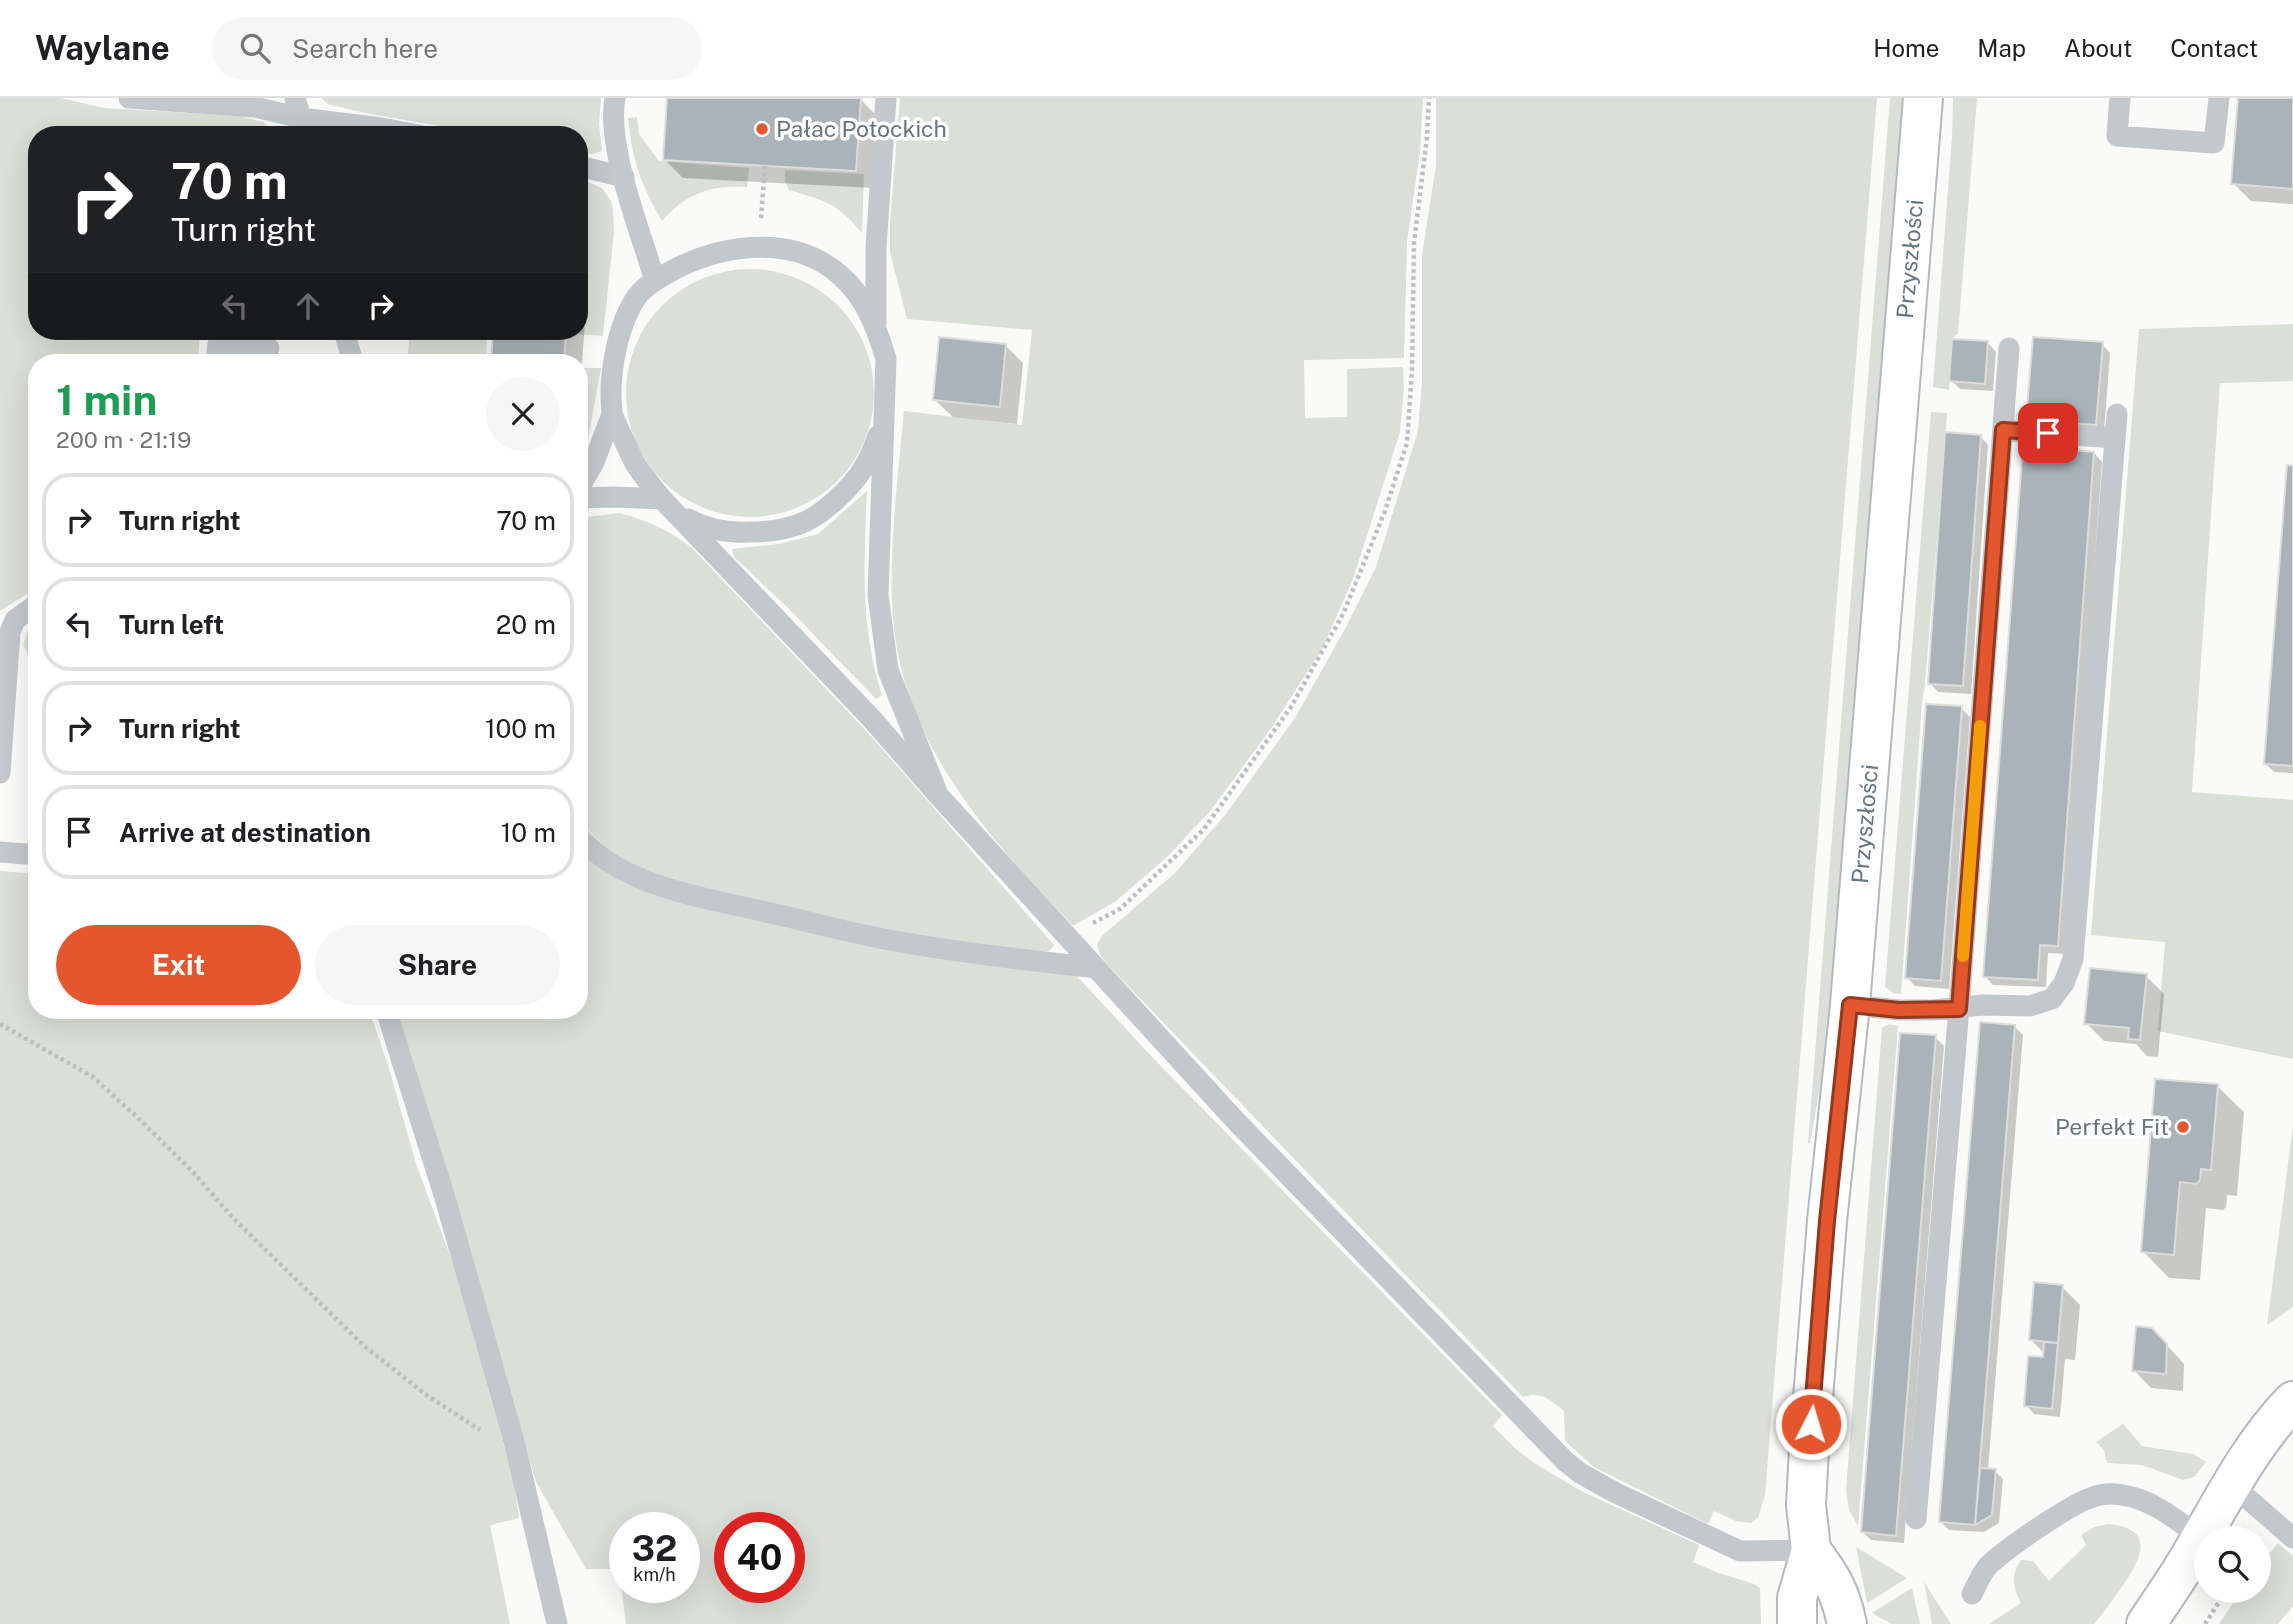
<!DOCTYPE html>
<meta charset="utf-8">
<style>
:root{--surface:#fff;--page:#f6f6f6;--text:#202124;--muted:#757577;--line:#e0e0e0;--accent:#e4572e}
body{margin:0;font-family:"Public Sans",sans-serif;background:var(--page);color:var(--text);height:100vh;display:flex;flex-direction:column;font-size:26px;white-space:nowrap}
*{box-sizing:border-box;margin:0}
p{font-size:23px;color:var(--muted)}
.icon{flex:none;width:38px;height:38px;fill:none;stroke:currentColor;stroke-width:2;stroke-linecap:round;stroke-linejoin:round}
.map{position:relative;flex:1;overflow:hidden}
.panel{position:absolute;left:28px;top:256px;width:560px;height:665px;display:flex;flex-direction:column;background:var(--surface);border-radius:28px;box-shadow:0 7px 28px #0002}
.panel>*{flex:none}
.top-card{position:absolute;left:28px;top:28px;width:560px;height:214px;border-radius:28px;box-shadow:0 7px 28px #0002;background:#202124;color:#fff;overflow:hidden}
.buttons{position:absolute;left:2194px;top:1428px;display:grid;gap:14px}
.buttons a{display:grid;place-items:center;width:77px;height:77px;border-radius:50%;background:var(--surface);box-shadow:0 7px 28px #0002;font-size:35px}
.speed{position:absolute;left:609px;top:1414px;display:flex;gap:14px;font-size:35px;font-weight:700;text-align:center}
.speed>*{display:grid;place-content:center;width:91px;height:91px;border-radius:50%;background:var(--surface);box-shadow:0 7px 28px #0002;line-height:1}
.speed small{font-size:18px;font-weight:400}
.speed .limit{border:10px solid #d22;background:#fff;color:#111}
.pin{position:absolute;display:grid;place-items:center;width:60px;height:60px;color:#fff;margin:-30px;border-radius:14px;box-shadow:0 4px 10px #0006}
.me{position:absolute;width:77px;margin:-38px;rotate:5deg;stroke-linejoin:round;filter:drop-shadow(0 0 5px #0008)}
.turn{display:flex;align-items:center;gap:24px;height:147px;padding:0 28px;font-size:32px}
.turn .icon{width:91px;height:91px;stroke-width:2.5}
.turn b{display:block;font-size:49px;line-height:60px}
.lanes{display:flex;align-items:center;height:66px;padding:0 28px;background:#0003;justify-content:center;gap:35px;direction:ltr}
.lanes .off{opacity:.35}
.round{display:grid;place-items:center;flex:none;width:74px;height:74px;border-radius:37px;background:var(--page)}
.overview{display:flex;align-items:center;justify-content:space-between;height:119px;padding:0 28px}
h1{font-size:42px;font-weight:700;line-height:52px;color:#1e9e55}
.cta{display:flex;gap:14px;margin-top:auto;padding:14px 28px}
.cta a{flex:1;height:80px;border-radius:42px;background:var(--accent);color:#fff;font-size:28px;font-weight:700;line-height:80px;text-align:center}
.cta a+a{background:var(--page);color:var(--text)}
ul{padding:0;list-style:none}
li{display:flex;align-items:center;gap:21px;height:94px;margin:0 14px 10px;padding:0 14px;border:4px solid var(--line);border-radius:28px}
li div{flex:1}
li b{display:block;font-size:26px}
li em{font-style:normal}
header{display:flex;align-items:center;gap:42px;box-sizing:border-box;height:98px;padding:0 35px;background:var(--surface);border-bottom:2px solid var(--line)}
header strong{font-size:33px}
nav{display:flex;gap:38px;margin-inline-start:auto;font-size:24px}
.search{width:490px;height:63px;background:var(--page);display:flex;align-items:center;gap:18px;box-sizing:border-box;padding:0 24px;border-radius:38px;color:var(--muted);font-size:26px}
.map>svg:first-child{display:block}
.green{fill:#dadfd7;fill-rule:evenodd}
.shadow{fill:#0003}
.building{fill:#aab3b9;stroke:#dcdcda;stroke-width:2}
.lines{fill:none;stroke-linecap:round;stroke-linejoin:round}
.secondary-casing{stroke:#b3babf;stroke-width:42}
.path{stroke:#bbbfc2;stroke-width:4.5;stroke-dasharray:3.5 3.5;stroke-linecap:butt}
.lane{stroke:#c3c8cc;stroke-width:21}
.secondary{stroke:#fff;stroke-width:38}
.route-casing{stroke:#94391e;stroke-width:18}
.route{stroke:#e4572e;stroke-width:12}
.slow{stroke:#f59e0b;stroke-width:12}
.poi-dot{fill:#e4572e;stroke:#fff;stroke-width:2.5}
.labels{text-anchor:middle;stroke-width:7;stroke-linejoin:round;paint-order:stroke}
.poi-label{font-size:23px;fill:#657683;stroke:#fff;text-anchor:start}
.street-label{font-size:23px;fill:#657683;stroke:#fff}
</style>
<header>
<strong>Waylane</strong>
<div class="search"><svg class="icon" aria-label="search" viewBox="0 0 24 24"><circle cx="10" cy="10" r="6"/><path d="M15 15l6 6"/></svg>Search here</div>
<nav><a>Home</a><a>Map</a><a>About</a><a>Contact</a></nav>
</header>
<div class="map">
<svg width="2293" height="1526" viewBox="0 0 2293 1526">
<rect width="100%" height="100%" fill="#fafaf8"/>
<!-- green -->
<path class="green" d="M0 0H61L104 10 239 18 263 24 280 37H37V233H200L198 264H37V490L0 513Z
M321 0H601L599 26 602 53 592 56 579 54V37H487L361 14 328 6Z
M900 0H1423L1420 53 1407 144 1404 260 1304 262 1305 320 1347 319V271L1403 269 1404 290 1400 334 1353 481 1323 549 1272 629 1211 712 1166 760 1116 803 1073 828C985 736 897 639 892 505 890 441 898 377 904 313L1022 327 1032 232 907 221 890 154V125Z
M1436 0H1877L1765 1397 1758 1420 1751 1425 1736 1423 1714 1413 1708 1426 1594 1369 1565 1343 1564 1313C1550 1302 1541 1293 1523 1299L1108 867 1100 857 1097 846 1103 837 1175 775 1226 716 1295 620 1345 531 1376 469 1418 333 1422 284V157L1436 67Z
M1890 0H1903L1827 950 1810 1045H1808Z
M1953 0H1977L1958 235 1952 241 1949 292 1933 289 1952 39Z
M637 19 639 36 659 63 749 70 747 89C710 87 687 95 662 123 641 86 632 63 628 20Z
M785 72 864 76 862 135C837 105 826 103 789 92L785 83Z
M579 80 602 90 611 103 613 111 614 134 603 238 577 236V233H579Z
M626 295a124 124 0 1 1 248 0a124 124 0 1 1-248 0Z
M2293 226V283L2220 285 2192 694 2293 702V961L2158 933 2165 844 2091 837 2139 231Z
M410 233H487L486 264H407Z
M579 270H601L589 336 579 365Z
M1931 314 1947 315 1925 586 1922 605 1901 896 1893 895 1885 889Z
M867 393C864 462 860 532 882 597L876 601 787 509 734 459 732 451 779 446 818 436Z
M619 415C649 423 669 432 693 451L869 636 1054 847 1049 853 1039 854 957 846 871 830 704 792 647 774 606 750 579 723V420Z
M37 525V560L28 556 23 547 27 534Z
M579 750 593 764 1074 875 1153 960 1502 1317 1493 1328 1517 1352 1534 1365 1583 1394 1699 1447 1693 1464 1716 1474 1754 1486 1760 1490 1761 1526H626L619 1471H586L536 1384 451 1091 394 912H579ZM625 1430H684V1489H625ZM730 1430H789V1489H730Z
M0 773 37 776V912H369L388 967 416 1066 452 1163 513 1379 519 1420 490 1427 510 1526H0Z
M1889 926 1898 928 1858 1428 1849 1412 1846 1392 1882 930Z
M2293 1028V1209L2267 1227Z
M2123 1326 2142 1348 2193 1356 2206 1364 2194 1379 2183 1382 2142 1367 2107 1365 2104 1352 2096 1344Z
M2109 1426C2158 1431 2140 1463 2121 1490 2112 1502 2104 1515 2094 1526H1989L2021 1505C2013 1489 2010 1478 2021 1462L2033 1463 2049 1483 2086 1447 2081 1437 2094 1429Z
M2278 1445 2293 1458V1508L2278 1526H2219L2241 1493H2259V1468Z
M1856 1449 1907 1480 1867 1505Z
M1924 1484 1951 1526H1932Z
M1912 1490 1920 1526H1892L1872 1515Z"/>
<!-- shadow -->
<path class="shadow" d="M668 0 860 1 878 19 874 90 683 80 665 62Z
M2241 0H2293V106L2251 103 2233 85Z
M579 220 585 226 580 290 579 264H493L495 233H579Z
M1988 245 1996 254 1993 293 1960 291 1951 282Z
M2102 246 2110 255 2104 335 2036 330 2027 322Z
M1005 247 1023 265 1017 326 953 319 935 302Z
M1980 338 1988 347 1971 596 1938 594 1930 585Z
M2094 355 2102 364 2066 856 2048 855 2046 889 1993 887 1985 878Z
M2293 370V675L2274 674 2265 665Z
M1961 610 1970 619 1949 891 1915 888 1907 879Z
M2146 878 2164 896 2158 959 2147 958 2136 946 2104 943 2086 925Z
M2015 929 2023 937 1988 1372 1995 1373 2003 1381 1999 1425 1984 1434 1949 1432 1940 1423Z
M1935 939 1944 948 1904 1445 1871 1442 1862 1433Z
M2217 988 2244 1014 2237 1098 2227 1097 2226 1109 2223 1112 2206 1110 2200 1182 2169 1180 2143 1153Z
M2062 1189 2080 1207 2075 1262 2065 1261 2060 1319 2034 1316 2026 1307 2045 1256 2031 1242Z
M2152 1231 2184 1266 2183 1293 2151 1290 2134 1272Z"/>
<!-- building -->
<path class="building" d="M667 0H861L856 73 663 62Z
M2238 0H2293V91L2231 86Z
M493 233H566L564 264H491Z
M939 239 1006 246 1000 309 933 302Z
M2033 239 2103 244 2096 327 2026 322Z
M1952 241 1988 243 1985 286 1949 283Z
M1945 334 1981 337 1963 588 1928 586Z
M2023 348 2094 354 2058 848 2040 847 2038 882 1983 879Z
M2287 367 2293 368V668L2264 666Z
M1926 606 1962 608 1941 883 1905 880Z
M2090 870 2147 876 2140 942 2128 941 2129 930 2084 926Z
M1980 924 2015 927 1975 1427 1939 1424Z
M1900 935 1936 937 1896 1438 1861 1434Z
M2155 981 2218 986 2211 1072 2201 1071 2200 1082 2196 1086 2180 1084 2174 1157 2141 1154Z
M2034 1184 2063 1187 2058 1245 2029 1242Z
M2136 1228 2152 1230 2167 1246 2166 1276 2132 1273Z
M2044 1244 2058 1245 2052 1311 2024 1308 2028 1258 2043 1259Z
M1980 1370 1996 1371 1992 1417 1975 1427Z"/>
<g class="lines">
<defs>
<path id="secondary" d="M1811 1452C1831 1479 1840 1492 1847 1526
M1797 1526V1500L1811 1452 1806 1407 1809 1351 1827 1123 1850 907 1923 0
M2146 1526C2160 1505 2175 1484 2188 1462 2220 1408 2249 1348 2293 1303"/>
</defs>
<!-- secondary casing -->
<use href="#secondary" class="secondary-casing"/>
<!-- path -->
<path class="path" d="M761 120 765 68
M1093 825 1120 811 1204 731 1291 609 1343 516 1385 413 1407 345 1412 271 1414 145 1427 39 1429 0
M0 926 93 979 138 1020 192 1073 233 1120 364 1248 425 1296 480 1332
M2205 1526 2226 1493"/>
<!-- lane -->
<path class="lane" d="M129 0 255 9 301 20 308 37
M295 0 301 20 381 30 419 37
M615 0C606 50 641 134 655 183
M2120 0 2117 38 2214 45 2219 0
M579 68 624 79
M876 225V150L886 0
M344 233 353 264
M216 264 218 246 269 250
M2003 332 2115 340
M579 390 594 364 612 316
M579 400 614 399 662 401
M688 421C708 432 727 435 750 434 766 434 782 432 797 427 820 420 854 388 865 367 871 358 874 348 878 338
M0 675 10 534 15 522 37 506
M938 697 888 572 878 497 886 261C877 231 866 200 841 178 796 137 728 145 677 170 664 177 647 186 638 197 617 226 608 279 612 314 613 321 618 328 620 334 626 345 630 357 636 367 644 379 653 390 662 401L872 621 938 697 1234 1021 1565 1363 1580 1375 1616 1395 1740 1453 1811 1452
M579 739C627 791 705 799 770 815 808 823 846 834 884 841 954 854 1025 862 1096 870
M0 754 37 757
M1850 907 1899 912H1933L1983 907 2030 908 2052 901 2064 885 2073 861 2117 316
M386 912 445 1100 515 1347 557 1526
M2232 1387 2293 1440
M1916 1421 1959 910 2009 250
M1972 1496C1977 1486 1981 1476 1988 1468 2005 1451 2068 1408 2090 1400 2100 1396 2112 1395 2122 1397 2152 1401 2177 1422 2201 1440"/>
<!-- secondary -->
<use href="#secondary" class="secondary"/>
</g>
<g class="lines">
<defs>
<path id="route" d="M1811 1326 1827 1123 1850 907 1899 912 1959 911 2003 332 2048 335"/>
</defs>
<!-- route casing -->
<use href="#route" class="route-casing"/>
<!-- route -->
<use href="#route" class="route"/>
<!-- slow -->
<path class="slow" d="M1963 858 1980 628"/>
</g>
<!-- markers -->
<g class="poi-dot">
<circle cx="762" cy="31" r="7"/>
<circle cx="2183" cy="1029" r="7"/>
</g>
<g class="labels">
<!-- poi labels -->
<g class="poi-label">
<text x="776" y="39">Pałac Potockich</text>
<text x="2169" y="1037" text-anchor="end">Perfekt Fit</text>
</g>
<!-- street labels -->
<g class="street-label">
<text transform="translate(1910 161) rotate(-85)" y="8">Przyszłości</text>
<text transform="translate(1865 726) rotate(-85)" y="8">Przyszłości</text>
</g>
</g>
</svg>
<div class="buttons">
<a><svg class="icon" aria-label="search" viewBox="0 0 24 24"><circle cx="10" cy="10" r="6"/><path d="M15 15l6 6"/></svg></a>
</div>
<div class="speed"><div>32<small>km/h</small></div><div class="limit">40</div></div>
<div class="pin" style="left:2048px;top:335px;background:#d93025"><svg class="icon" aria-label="arrive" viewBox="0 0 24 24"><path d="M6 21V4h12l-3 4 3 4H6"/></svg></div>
<svg class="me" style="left:1811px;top:1326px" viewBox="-20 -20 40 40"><circle r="17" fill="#e4572e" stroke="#fff" stroke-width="3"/><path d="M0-11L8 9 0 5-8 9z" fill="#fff"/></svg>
<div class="top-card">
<div class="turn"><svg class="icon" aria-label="right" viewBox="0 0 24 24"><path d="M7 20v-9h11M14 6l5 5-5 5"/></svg><div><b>70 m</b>Turn right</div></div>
<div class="lanes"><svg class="icon off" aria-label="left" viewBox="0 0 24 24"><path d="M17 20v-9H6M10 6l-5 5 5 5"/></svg><svg class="icon off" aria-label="ahead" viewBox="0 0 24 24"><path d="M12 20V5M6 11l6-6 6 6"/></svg><svg class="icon" aria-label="right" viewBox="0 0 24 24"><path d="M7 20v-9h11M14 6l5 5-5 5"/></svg></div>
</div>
<section class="panel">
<div class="overview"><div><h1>1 min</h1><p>200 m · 21:19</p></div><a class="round"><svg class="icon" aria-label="close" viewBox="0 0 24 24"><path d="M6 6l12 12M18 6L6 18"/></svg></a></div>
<ul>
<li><svg class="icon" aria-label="right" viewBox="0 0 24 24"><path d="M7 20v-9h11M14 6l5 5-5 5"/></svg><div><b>Turn right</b></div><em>70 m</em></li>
<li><svg class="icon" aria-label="left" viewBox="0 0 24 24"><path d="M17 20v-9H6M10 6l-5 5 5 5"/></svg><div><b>Turn left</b></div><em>20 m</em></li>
<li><svg class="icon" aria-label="right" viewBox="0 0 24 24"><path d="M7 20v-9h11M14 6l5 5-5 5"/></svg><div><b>Turn right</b></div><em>100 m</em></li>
<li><svg class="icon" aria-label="arrive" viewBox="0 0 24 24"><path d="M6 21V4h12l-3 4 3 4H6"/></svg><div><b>Arrive at destination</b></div><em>10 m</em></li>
</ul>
<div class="cta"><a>Exit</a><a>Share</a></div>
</section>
</div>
